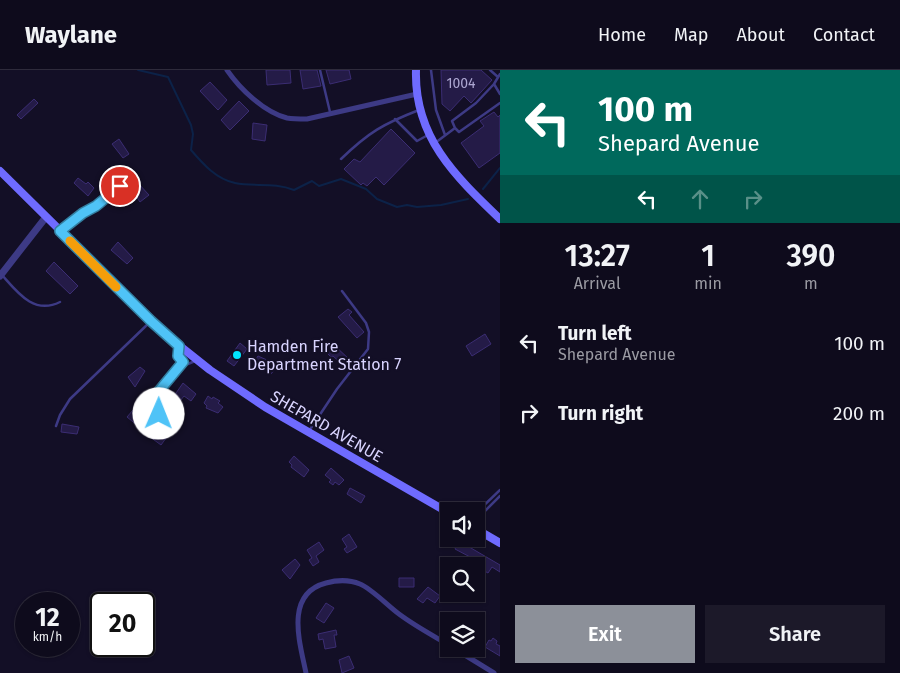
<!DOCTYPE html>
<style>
:root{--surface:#0e0b1c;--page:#1c1929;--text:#f1f3f6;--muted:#9b9ba3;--line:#2e2b3b;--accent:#8c9099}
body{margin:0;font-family:"Fira Sans",sans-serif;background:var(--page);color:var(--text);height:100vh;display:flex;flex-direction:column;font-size:19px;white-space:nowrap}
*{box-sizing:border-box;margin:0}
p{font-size:16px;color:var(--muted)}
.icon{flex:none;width:28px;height:28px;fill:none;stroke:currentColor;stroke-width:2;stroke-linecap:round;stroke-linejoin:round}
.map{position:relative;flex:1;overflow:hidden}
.panel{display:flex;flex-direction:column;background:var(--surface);width:400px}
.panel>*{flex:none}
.guide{background:#00695c;color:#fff;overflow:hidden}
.buttons{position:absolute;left:440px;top:432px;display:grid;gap:10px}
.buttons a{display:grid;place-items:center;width:45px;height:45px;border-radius:0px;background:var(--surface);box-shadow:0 1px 4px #0004,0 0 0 1px var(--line);font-size:25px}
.speed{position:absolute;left:15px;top:522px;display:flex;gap:10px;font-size:25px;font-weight:700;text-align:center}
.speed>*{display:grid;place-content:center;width:65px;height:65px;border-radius:50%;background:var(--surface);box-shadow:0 1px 4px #0004,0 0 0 1px var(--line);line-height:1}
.speed small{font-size:12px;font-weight:400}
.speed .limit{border:2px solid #111;border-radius:8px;background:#fff;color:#111}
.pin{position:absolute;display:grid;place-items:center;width:42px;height:42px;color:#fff;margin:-21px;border:2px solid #fff;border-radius:50%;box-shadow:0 1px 5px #0007}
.me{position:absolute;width:55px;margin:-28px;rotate:1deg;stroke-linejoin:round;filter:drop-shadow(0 0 4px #0008)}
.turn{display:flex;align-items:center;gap:18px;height:105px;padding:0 15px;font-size:22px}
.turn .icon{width:65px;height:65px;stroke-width:2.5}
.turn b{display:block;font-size:35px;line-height:42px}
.lanes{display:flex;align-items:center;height:48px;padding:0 15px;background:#0003;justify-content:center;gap:25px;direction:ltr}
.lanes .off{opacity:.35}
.eta{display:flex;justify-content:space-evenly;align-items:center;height:85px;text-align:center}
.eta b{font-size:30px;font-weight:600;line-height:35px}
.cta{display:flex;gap:10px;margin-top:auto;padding:10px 15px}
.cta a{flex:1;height:58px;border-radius:0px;background:var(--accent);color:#fff;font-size:20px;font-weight:600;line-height:58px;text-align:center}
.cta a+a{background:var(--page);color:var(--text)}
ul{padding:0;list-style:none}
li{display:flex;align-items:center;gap:15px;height:70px;padding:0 15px}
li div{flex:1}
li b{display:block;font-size:19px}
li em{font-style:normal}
header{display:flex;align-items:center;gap:30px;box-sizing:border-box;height:70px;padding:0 25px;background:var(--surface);border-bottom:1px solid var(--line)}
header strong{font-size:24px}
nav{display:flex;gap:28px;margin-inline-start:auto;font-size:18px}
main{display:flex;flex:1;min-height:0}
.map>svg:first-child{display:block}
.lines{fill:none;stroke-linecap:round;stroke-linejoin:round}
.stream{stroke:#0c2248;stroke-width:2}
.building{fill:#241b47;stroke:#3b2d73}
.service{stroke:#3d3a85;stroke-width:2.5}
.minor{stroke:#3d3a85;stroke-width:5}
.tertiary{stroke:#3d3a85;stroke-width:7}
.secondary{stroke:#6f6bff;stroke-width:8}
.route-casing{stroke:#337fa1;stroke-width:12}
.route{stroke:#4fc3f7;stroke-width:9}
.slow{stroke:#f59e0b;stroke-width:9}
.poi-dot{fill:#00e5ff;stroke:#130f26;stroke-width:2}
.labels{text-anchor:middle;stroke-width:4.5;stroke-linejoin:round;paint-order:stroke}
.number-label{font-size:14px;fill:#aca6d1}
.poi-label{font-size:16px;fill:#d9d4ff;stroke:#130f26;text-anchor:start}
.street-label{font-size:16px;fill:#d9d4ff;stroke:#130f26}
</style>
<header>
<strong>Waylane</strong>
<nav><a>Home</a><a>Map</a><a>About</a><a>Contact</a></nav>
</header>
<main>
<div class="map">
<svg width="500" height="603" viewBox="0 0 500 603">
<rect width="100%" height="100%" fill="#130f26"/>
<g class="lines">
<!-- stream -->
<path class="stream" d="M138 0 168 7 191 55 193 64 191 80C203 94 216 109 235 113 255 117 274 112 294 120L312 111 319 116 341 109 366 119 377 129 397 137 407 135 417 137 441 135 468 129
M483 119 500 98"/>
</g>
<!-- building -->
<path class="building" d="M266 0H290L291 13 267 15Z
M300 0H317L321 16 303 19Z
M326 0H349L351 9 330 14Z
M441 0H481L492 10 471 33 464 26 450 41 442 34Z
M210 12 227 30 218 40 200 21Z
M34 29 38 33 21 49 17 45Z
M239 31 249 41 230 60 221 50Z
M494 42 498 47 500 45V83L479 98 461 73 484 56 480 51Z
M253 53 267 55 265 71 252 69Z
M391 59 415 83 384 115 376 107 367 116 363 113 361 115 344 99 354 89 360 92Z
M119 69 129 84 123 88 112 74Z
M78 108 86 114 88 112 94 118 88 126 74 113Z
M137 112 149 125 140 132 130 117Z
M118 172 133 188 127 194 111 180Z
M54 192 78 216 70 224 46 201Z
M348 239 352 242 349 245 364 262 357 268 338 247Z
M485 264 491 274 472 286 466 276Z
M240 273 247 279 234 296 227 291Z
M334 275 350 290 344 296 333 286 331 287 326 282Z
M258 286 278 295 271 304 254 292Z
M140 297 145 301 135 317 128 307Z
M183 313 196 324 191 331 184 326 180 331 174 326Z
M208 326 212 329 213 327 220 331 218 333 223 337 218 343 206 338 207 336 204 333Z
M133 340 143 349 138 356 127 347Z
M62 354 79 357 77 364 61 362Z
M152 356 161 363 166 356 172 360 161 375 146 364Z
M294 386 309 400 304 407 291 397 292 395 289 392Z
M331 398 344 410 339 415 335 412 333 415 329 412 331 410 325 405Z
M350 418 365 426 361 433 347 424Z
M349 464 357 477 347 483 344 479 347 477 342 469Z
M459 471 500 495V502L492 497 488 503 481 499 483 497 471 490 472 488 455 479Z
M319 472 324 480 316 486 319 492 313 496 309 490 312 488 307 480Z
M295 489 300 495 290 509 282 500Z
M399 508H414V517H399Z
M428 517 440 526 435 533 427 528 423 533 417 529Z
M326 533 334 538 324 553 316 548Z
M336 560 337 565H334L336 577 325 579 323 569 319 570 318 564Z
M493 568 497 571 496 574 500 576V586L485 577 489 570 491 571Z
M349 586 354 598 342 603 339 590Z"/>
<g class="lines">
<!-- service -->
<path class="service" d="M320 0 330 42
M431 0 436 40 445 65
M490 0 498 7
M500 4 494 14 500 24
M395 49 417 71 428 65
M455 58 452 51 476 33 494 14
M435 73 455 58 459 62 500 33
M341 89C369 62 383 54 419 40
M61 160 123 115
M2 205C18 223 34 245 60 232
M179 277C177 286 179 291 188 294L195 291
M154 327 159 348 156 353 140 342 138 335 144 329 154 327 183 292
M56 356 60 345 70 329 150 252
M309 361 337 319 368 279 369 262 366 253 342 221
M476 443 500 420
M476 450 500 426"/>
<!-- minor -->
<path class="minor" d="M227 0C240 19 264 42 287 48 293 49 300 49 307 49L417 24
M455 579 494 603
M306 603C300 573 284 524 326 513 337 510 348 509 360 514 372 519 388 536 399 544 415 556 432 565 449 575"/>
<!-- tertiary -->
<path class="tertiary" d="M0 206 46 147"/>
<!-- secondary -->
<path class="secondary" d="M416 0C414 67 455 106 500 149
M0 101 166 265 210 300 265 337 449 443
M476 459 500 473"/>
</g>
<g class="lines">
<defs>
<path id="route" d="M120 116 96 136 83 143 60 161 151 251 179 276 178 286 183 292 154 327 159 344"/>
</defs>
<!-- route casing -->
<use href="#route" class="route-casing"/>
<!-- route -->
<use href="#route" class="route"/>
<!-- slow -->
<path class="slow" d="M70 171 116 217"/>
</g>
<!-- markers -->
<circle class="poi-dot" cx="237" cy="285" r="5"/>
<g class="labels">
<!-- number labels -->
<g class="number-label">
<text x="461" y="18">1004</text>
</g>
<!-- poi labels -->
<g class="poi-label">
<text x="247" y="282">Hamden Fire<tspan x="247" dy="18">Department Station 7</tspan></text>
</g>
<!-- street labels -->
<g class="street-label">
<text transform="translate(327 356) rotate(30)" y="6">SHEPARD AVENUE</text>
</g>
</g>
</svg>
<div class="buttons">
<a><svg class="icon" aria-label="sound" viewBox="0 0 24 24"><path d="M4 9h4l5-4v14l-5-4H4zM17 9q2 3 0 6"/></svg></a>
<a><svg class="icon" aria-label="search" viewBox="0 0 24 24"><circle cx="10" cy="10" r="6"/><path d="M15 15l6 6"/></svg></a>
<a><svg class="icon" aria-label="layers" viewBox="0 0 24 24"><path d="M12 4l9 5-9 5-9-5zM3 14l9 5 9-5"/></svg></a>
</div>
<div class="speed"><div>12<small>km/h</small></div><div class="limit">20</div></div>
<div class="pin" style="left:120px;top:116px;background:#d93025"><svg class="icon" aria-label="arrive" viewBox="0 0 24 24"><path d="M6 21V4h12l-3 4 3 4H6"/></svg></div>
<svg class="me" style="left:159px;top:344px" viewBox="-20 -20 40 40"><circle r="19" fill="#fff"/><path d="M0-13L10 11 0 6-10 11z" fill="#4fc3f7"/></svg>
</div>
<section class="panel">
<div class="guide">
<div class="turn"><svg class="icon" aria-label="left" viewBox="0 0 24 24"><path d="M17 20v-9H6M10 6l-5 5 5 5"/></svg><div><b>100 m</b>Shepard Avenue</div></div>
<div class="lanes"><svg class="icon" aria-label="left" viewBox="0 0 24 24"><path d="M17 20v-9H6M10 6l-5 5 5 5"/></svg><svg class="icon off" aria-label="ahead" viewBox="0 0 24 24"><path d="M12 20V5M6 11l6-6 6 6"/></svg><svg class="icon off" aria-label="right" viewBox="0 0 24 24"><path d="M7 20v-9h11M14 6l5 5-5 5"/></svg></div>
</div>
<div class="eta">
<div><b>13:27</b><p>Arrival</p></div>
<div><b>1</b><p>min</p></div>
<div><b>390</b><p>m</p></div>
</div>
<ul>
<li><svg class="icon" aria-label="left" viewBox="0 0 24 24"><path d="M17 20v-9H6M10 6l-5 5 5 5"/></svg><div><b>Turn left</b><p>Shepard Avenue</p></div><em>100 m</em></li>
<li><svg class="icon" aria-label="right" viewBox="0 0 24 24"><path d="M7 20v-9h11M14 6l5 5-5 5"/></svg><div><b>Turn right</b></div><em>200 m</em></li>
</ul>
<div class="cta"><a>Exit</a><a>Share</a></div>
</section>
</main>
